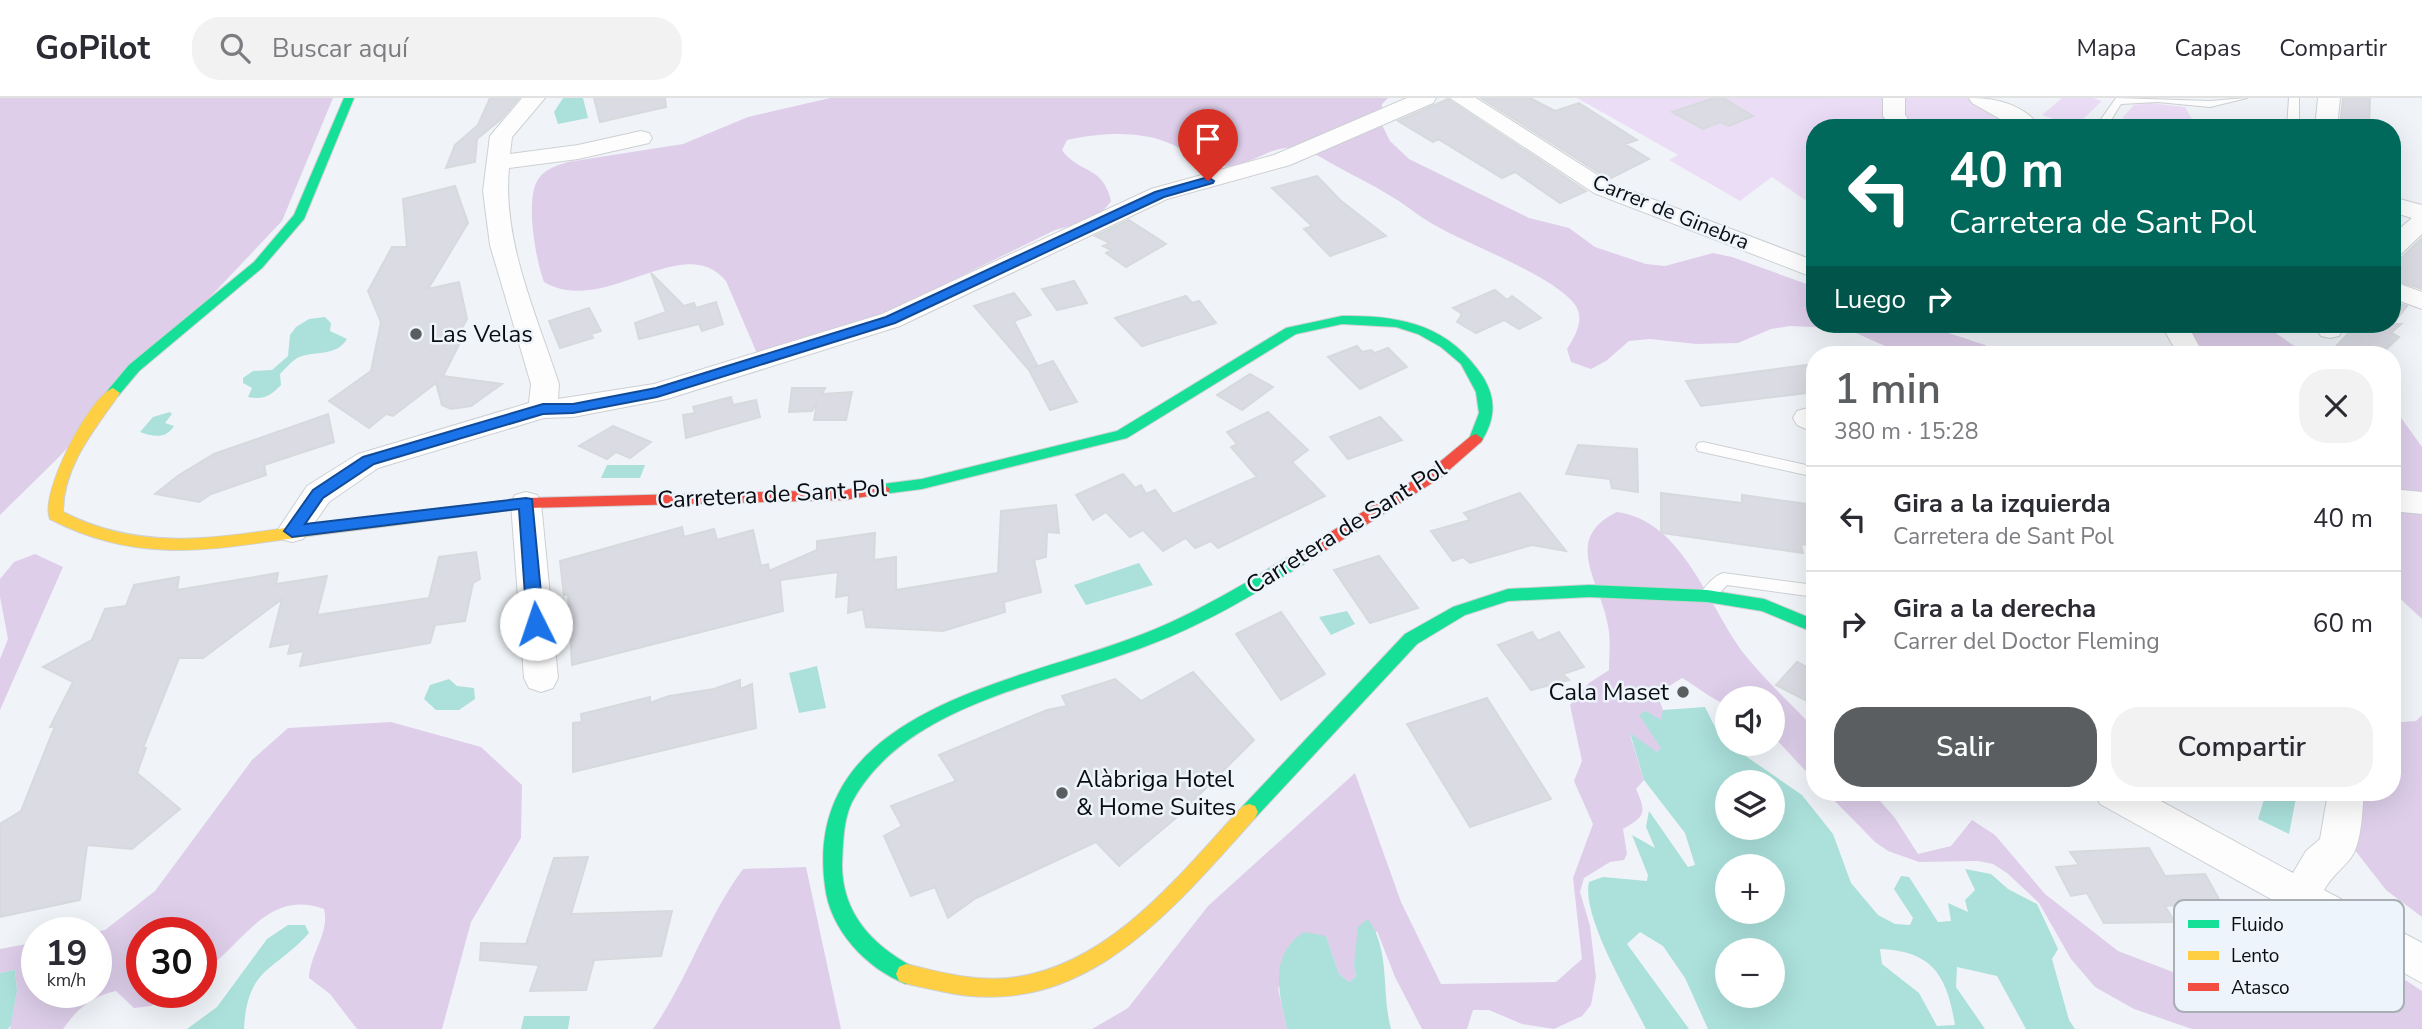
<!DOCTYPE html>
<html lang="es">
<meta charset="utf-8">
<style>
:root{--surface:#fff;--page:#f2f2f3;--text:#2b2b33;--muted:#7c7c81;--line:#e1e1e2;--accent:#5a5e61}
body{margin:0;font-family:"Nunito Sans",sans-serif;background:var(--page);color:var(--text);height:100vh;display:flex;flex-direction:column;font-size:26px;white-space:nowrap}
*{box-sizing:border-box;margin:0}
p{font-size:23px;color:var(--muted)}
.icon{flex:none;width:38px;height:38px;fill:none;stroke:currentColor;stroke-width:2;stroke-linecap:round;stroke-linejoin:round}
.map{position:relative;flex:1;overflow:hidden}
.panel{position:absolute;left:1806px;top:248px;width:595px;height:455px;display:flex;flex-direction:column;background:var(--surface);border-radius:28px;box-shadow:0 7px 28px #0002}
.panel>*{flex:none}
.guide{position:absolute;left:1806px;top:21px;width:595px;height:214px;border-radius:28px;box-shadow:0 7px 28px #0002;background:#00695c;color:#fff;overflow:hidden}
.tools{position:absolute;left:1715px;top:588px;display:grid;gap:14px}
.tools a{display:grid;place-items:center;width:70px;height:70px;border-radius:50%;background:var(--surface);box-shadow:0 7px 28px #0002;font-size:35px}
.speed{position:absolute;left:21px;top:819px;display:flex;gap:14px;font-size:35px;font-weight:700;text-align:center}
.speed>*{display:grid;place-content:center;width:91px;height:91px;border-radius:50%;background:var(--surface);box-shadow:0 7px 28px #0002;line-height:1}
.speed small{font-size:18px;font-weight:400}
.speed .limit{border:10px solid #d22;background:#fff;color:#111}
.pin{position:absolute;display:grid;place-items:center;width:60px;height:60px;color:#fff;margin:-72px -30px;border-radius:50% 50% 50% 0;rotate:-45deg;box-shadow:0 0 7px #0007}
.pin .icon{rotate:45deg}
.me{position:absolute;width:77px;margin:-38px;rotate:356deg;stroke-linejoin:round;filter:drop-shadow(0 0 5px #0008)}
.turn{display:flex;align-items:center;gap:24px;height:147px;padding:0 28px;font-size:32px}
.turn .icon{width:91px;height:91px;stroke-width:2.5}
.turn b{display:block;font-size:49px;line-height:60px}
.then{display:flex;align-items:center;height:66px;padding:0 28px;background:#0003;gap:14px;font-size:26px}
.round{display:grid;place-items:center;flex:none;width:74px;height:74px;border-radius:28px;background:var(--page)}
.overview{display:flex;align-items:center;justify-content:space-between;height:119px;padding:0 28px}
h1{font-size:42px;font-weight:600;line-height:52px;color:var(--accent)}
.action{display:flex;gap:14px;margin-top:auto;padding:14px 28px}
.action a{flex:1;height:80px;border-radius:28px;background:var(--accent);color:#fff;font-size:28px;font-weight:600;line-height:80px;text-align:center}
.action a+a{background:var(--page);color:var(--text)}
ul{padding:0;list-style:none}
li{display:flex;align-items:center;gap:21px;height:105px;padding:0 28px;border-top:2px solid var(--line)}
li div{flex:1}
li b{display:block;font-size:26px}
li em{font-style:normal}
header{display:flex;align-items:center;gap:42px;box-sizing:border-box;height:98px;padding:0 35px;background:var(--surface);border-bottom:2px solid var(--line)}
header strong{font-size:33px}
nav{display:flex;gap:38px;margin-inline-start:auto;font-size:24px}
.search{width:490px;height:63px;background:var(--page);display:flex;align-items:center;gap:18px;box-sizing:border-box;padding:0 24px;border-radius:28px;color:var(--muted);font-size:26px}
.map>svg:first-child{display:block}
.green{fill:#ecddf6}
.forest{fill:#deceea}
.water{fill:#abe0db;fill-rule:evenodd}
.building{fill:#dadbe3;stroke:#d7dadd;stroke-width:2}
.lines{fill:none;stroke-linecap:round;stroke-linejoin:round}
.lane-casing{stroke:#cdd0d3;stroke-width:2}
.street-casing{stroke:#cdd0d3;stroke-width:2}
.fast-casing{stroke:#cdd0d3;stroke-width:2}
.slow-casing{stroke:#cdd0d3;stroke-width:2}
.jam-casing{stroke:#cdd0d3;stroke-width:2}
.lane{fill:#fdfdfe;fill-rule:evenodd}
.street{fill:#fdfdfe;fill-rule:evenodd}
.fast{fill:#16e098;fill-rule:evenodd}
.slow{fill:#ffcf43;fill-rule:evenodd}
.jam{fill:#f24e42;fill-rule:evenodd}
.route{fill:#1a73e8;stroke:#114b97;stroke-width:2}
.poi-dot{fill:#5a5e61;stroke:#edf4fb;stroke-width:2.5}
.labels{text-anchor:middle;stroke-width:5;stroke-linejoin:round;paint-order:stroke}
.far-street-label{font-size:21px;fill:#0a0d0f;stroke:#edf4fb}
.poi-label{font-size:24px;fill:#0a0d0f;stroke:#edf4fb;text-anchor:start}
.street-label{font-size:24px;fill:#0a0d0f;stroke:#edf4fb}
.key{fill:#edf4fb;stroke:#a9afb4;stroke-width:2}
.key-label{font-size:19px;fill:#0a0d0f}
</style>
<header>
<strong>GoPilot</strong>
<div class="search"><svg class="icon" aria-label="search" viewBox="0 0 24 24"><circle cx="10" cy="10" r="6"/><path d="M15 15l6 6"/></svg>Buscar aquí</div>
<nav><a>Mapa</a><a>Capas</a><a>Compartir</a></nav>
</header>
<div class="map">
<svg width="2422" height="931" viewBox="0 0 2422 931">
<rect width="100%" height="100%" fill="#f0f4f8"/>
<!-- green -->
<path class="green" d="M1577 0H1971L2026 30H1815V109L1772 79 1740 103 1669 62 1678 57Z
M2062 0H2093L2102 3 2075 29 2042 17Z
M2150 5 2185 9 2193 23 2141 28 2124 23 2123 19 2134 7Z"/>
<!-- forest -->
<path class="forest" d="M0 0H333L282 123 56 362 0 417Z
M830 0H1388L1382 6 1381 25 1390 43 1409 61 1529 120 1569 130 1595 149 1646 166 1665 168 1713 155 1732 159 1815 189V226H1921L1985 247 1999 257H1905L1856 235 1833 230 1790 228 1771 231 1738 245 1696 246 1650 241 1629 243 1606 263 1591 271 1571 264 1567 251C1576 236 1587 219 1572 203 1548 176 1472 148 1438 129 1422 121 1409 109 1394 100 1375 88 1356 79 1338 69 1325 62 1314 54 1300 51 1274 44 1253 67 1229 68 1202 70 1193 55 1171 46 1139 32 1100 35 1067 42L1062 52C1079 76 1103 67 1111 103 1100 121 1075 127 1055 132L888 214 759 260 726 183C683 131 604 220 544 184 536 163 524 99 539 80 545 71 558 67 568 64L683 46 748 19Z
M2185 226H2263L2307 257H2207Z
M2392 307 2422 349V393L2392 392Z
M1617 414C1684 423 1708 509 1745 557 1766 583 1792 607 1815 631V683L1773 638V600H1727V607C1711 601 1698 589 1682 580L1657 596 1663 612 1661 650 1657 654 1630 637 1644 682 1636 691C1647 715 1645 719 1623 731L1627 756 1624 762 1610 764 1584 780 1580 794 1590 828 1596 879 1591 907 1582 918 1554 931 1522 926 1489 912H1473L1467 931H1422L1395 879 1377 833 1354 867 1356 879 1349 884 1339 876 1326 838 1278 890 1287 931H1092L1128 910 1208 808 1355 675 1401 804 1441 886 1556 884 1582 861 1573 780 1593 726 1574 683 1582 663 1570 607 1589 585 1609 572C1609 558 1611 542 1608 528 1601 484 1561 441 1617 414Z
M2392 414 2422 415V521L2392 493Z
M35 456 63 469 0 612V561L8 541 0 499V481L14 464Z
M2422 617V819L2386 792 2354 751 2362 695H2392V620L2401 624 2416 623Z
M391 624 481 649 522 687 521 740 471 824 442 931H357L330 896 309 880C310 855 330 835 324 811 266 790 243 848 201 875V835H142V894H172L151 908 134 910 116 893C92 898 77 911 63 931H10L17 892 15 872 0 875V851L37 844V894H96V835H90L105 832 155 793 252 662 288 630Z
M1827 695H1873L1895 720 1918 756 1951 748 1972 722 1995 737 2045 796 2118 853 2275 913 2322 915 2313 867 2324 852 2366 856 2422 893V931H2192L2134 911 2095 889 2071 861 2039 805 2007 775 1993 766 1978 763 1919 764 1888 753 1875 744Z
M806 769 841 931H653C688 881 706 821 743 771Z"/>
<!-- water -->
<path class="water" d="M563 0H583L588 20 558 26 554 14Z
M325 219 331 225 330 233 347 241C336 258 319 253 302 258 294 260 286 270 280 276L281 287C270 298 264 302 248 299L252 290 243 285V280L253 273 272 272 288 258 290 237 296 229 309 221Z
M170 314 172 316 165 325 174 328C166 341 153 339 140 334L153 319Z
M607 367H645L640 380H601Z
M1139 465 1153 487 1086 507 1074 487Z
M1347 513 1355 526 1331 537 1319 519Z
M817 568 826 610 799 615 789 575Z
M449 581 457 588 474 590 475 601 459 612H436L424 601 430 587Z
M1705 609 1721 641 1802 697 1833 736 1851 785 1878 817 1895 826 1910 827 1913 820 1894 791 1901 778 1909 779 1938 824 1951 823 1948 805 1968 814 1965 802 1975 792 1965 771 1991 776 2008 791 2037 806 2058 851 2052 861 2069 922 2075 931H2026L1997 878 1957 869 1956 889 1985 931H1708L1685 880 1663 848 1640 834 1627 846 1689 931H1646C1630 899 1581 818 1589 784L1603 779 1647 783 1648 777 1632 737 1655 750 1646 729 1649 713 1688 769 1695 767 1685 735 1644 682 1630 635 1657 654 1661 650 1639 617 1646 613 1661 622 1663 612ZM1727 684H1773V730H1727ZM1727 768H1773V814H1727ZM1880 851C1933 853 1947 878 1955 927L1937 928 1919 895 1882 866ZM1727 852H1773V898H1727Z
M2266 695H2297L2289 736 2258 721Z
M1368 821C1391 853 1381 894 1391 931H1287C1279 895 1268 858 1304 834L1326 838 1339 876 1349 884 1356 879 1354 867 1358 829Z
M288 827H305L309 835C274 874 247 869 244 931H187L217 909 267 841Z
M15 872 17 892 11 927 8 931H0V875Z
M524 918H570L568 931H521Z"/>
<!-- building -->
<path class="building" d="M490 0H519L500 22 477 41 475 64 446 70 455 47 478 27Z
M594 0H665L666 9 600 24Z
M1481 0H1530L1555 13 1579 5 1637 42 1625 46 1649 61 1609 81Z
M1714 0H1723L1753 18 1729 28 1720 24 1703 31 1672 14Z
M2343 0H2370L2369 30H2340Z
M1448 1 1449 2 1586 93 1560 105 1515 74 1502 80 1438 41 1433 44 1398 23Z
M1317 78 1340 102 1386 138 1330 158 1304 131 1312 128 1272 90Z
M455 88 468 125 428 191 459 184 467 221 457 239H463L443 278 502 286 471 308 451 311 442 307 436 285 393 318 386 316 369 330 329 303 371 273 381 224 368 193 392 149H407L403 101Z
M1129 122 1166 146 1126 169 1106 155 1111 152 1103 148 1110 145 1095 138Z
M2422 140V191L2392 181V169Z
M651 175 684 208 694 205 696 210 716 204 723 226 702 233 699 226 639 241 635 225 666 214Z
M1074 183 1087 205 1057 212 1042 191Z
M1495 192 1507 202 1512 198 1541 220 1519 231 1504 222 1476 235 1457 224 1462 216 1453 210Z
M1014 195 1031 217 1014 223 1037 267 1030 271 1053 263 1077 304 1050 312 1029 272 974 208Z
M1186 198 1192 205 1199 203 1216 225 1142 248 1115 220Z
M2392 203 2407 208 2393 226H2401L2391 235 2399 239 2380 257H2328L2357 226H2392Z
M589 210 601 233 591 236 593 240 560 250 549 223Z
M1357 248 1362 254 1371 252 1375 255 1388 250 1407 269 1360 291 1328 259Z
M1815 266V294L1701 308 1686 283Z
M1250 276 1273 289 1242 312 1217 297Z
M792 290H825L822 296 852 294 846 322H814L817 305 812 313 789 314Z
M731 299 733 307 756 302 760 319 686 340 683 317 695 315 693 309Z
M1268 314 1308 352 1292 364 1325 398 1218 450 1211 443 1195 450 1186 440 1163 453 1143 432 1130 439 1106 414 1093 422 1076 397 1123 376 1135 390 1141 387 1146 396 1155 392 1173 416 1257 379 1231 349 1237 346 1227 334Z
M328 316 334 344 264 367 266 377 211 396 199 404 155 396 179 377 214 356Z
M1380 319 1402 342 1348 361 1330 339Z
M613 328 651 344 630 360 616 354 607 361 579 348Z
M1578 347 1637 351 1638 394 1612 390 1610 381 1566 376Z
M1520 395 1566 453 1532 447 1470 465 1463 459 1453 463 1431 433 1470 422 1464 415Z
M1661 395 1742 405V397L1815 407V448L1801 446 1803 455 1661 435Z
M1056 407 1059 435 1047 434 1046 459 1034 462 1041 494 1004 504 1005 514 943 533 866 529 863 511 848 515 849 497 836 499 838 474 780 482 783 513 572 567 568 496 564 497 560 463 682 429 684 439 714 431 717 442 753 432 761 468 768 466 769 473 817 452V443L875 435 874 462 896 459V492L998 475 1001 413Z
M476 454 480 481 473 485 465 523 435 527 430 545 300 568 304 553 288 556 291 545 270 549 282 501 203 560H179L143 650H146L137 675 180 711 132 751 87 747 80 802 0 819V726L21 713 55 628 50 629 73 584 43 569 92 542 105 511 126 508 134 487 179 479 177 492 278 475 276 486 327 478 317 517 429 500 439 459Z
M1379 458 1418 510 1370 525 1334 472Z
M1281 514 1325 576 1281 602 1236 536Z
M1532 534 1538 543 1559 534 1584 569 1563 576 1569 582 1531 592 1498 547Z
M1797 564 1815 573V607L1776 587Z
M1193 574 1254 642 1177 719 1119 768 1096 744 976 800 948 820 935 789 911 798 884 738 902 728 891 708 956 683 939 657 1047 612 1067 608 1062 598 1115 581 1141 603Z
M740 582V591L752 586 756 630 573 674V625L582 624 581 616 650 599V605L669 598 714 591Z
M1487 600 1551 701 1470 729 1407 626Z
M2149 750 2165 778 2205 776 2220 803 2165 808 2175 824 2104 825 2087 795 2071 798 2056 769 2079 767 2070 754Z
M588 759 571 816 672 813 661 858 594 862 586 892 530 893 539 867 480 862 481 845 526 846 554 760Z"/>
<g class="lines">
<defs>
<path id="lane" d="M2116 0 2210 3 2247 0 2210 9 2158 4 2121 6 2106 30H2095Z
M2289 0H2299V30H2287Z
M1703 344 1815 369V379L1698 353 1696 349 1698 345Z
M1723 475 1815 487V499L1727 487 1713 502H1701L1699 498C1704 489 1714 478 1723 475Z"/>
<path id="street" d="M522 0H545L512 39 510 56 578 47 641 33 649 35 652 40 649 45 578 61 509 70C502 143 537 218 559 286L558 301 654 286 882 216 1151 91 1274 57 1407 0H1436L1433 5 1290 67 1167 101 900 228 667 301 573 319 544 320 378 370 329 404 303 441 292 444 281 441 277 433 307 388 358 356 529 305 531 286 490 147 483 93 490 38Z
M1450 0H1476L1610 85 1815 163V180L1594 95Z
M1883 0H1905V17L1915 30H1892L1883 18Z
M1969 0C1996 0 2024 6 2041 30H2016L1972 5Z
M2318 0H2340L2337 30H2315Z
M2392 99 2422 107V136L2401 156 2392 158V137L2412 120 2392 114Z
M2392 183 2422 194V211L2392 200Z
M2161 226H2187L2204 257H2178Z
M2321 226H2347L2339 238 2330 240 2321 238 2317 232Z
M1815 308V335L1797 327 1793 320 1797 313Z
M2392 391 2422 394V416L2392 413Z
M526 394 537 397 541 405 558 580 553 590 541 594 529 590 524 580 511 405 515 397Z
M2095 695H2146L2293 775 2306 753 2320 741 2328 695H2364C2362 714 2362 746 2350 761 2340 773 2332 778 2324 792L2422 845V885L2100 706Z"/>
<path id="fast" d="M344 0H354L304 121 262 170 139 273 118 298H108L106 295 108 292 129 267 254 164 294 117Z
M1342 218C1401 217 1449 227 1483 279 1497 302 1495 322 1481 344L1476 346 1469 341 1479 315 1476 294 1461 266 1441 249 1418 236 1396 229 1342 226 1296 236 1127 340 922 391 883 396 876 391 883 386 922 381 1117 333 1286 230Z
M1303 453 1309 455 1311 459 1309 463C1259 493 1209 524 1154 545 1057 585 907 602 852 704 843 722 843 747 842 767 842 815 872 847 913 869L916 876 913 883 906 886C866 870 830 832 825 788 801 609 1023 584 1143 536 1179 522 1214 503 1247 484 1265 474 1284 459 1303 453Z
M1589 487 1707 492 1764 501 1815 522V535L1762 513 1707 504 1589 499 1508 503 1465 517 1417 546 1255 720 1249 722 1243 720 1240 714 1243 708 1405 536 1453 509 1508 491Z"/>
<path id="slow" d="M113 290 120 295C95 331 63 368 63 414 149 458 229 437 321 425 376 418 431 412 486 405L494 410 486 415C429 423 373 430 316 437 217 450 143 469 50 421 39 396 90 298 113 290Z
M1249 706 1255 708 1258 714 1255 720C1171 813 1082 926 940 893 927 890 912 888 899 883L896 876 899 869 906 866C942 875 979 885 1017 879 1113 864 1180 776 1243 708Z"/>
<path id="jam" d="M1476 336 1483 341 1481 344 1440 380 1309 463H1297L1295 459 1297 455 1430 372 1471 338Z
M883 386 890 391 888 395 844 402 526 410 486 415 478 410 486 405 526 400 844 392Z"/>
</defs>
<!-- lane casing -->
<use href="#lane" class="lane-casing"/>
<!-- street casing -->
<use href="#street" class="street-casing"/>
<!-- fast casing -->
<use href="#fast" class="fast-casing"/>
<!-- slow casing -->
<use href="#slow" class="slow-casing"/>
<!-- jam casing -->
<use href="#jam" class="jam-casing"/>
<!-- lane -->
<use href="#lane" class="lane"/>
<!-- street -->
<use href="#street" class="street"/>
<!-- fast -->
<use href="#fast" class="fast"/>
<!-- slow -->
<use href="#slow" class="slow"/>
<!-- jam -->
<use href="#jam" class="jam"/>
</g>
<!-- route -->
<path class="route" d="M1208 79 1214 83 1213 85 1164 99 895 225 657 299 573 315 543 316 374 366 323 400 305 426 526 400 532 401 544 526 541 530 536 532 527 526 519 411 292 439 284 433 313 392 363 359 543 306H573L656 290 886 219 1155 94Z"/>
<!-- markers -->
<g class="poi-dot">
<circle cx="416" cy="236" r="7"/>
<circle cx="1683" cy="594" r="7"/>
<circle cx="1062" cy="695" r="7"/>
</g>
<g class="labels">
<!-- far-street labels -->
<g class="far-street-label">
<text transform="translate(1671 114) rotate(22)" y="7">Carrer de Ginebra</text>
</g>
<!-- poi labels -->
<g class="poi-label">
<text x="430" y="244">Las Velas</text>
<text x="1669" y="602" text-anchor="end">Cala Maset</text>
<text x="1076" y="689">Alàbriga Hotel<tspan x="1076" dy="28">&amp; Home Suites</tspan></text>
</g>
<!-- street labels -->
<g class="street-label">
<text transform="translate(772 396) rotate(-3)" y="8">Carretera de Sant Pol</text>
<text transform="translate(1346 429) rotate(-32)" y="8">Carretera de Sant Pol</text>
</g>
</g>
<!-- legend -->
<rect x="2174" y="802" width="230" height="112" rx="10" class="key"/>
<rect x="2188" y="822" width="31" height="8" fill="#16e098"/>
<rect x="2188" y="853" width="31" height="9" fill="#ffcf43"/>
<rect x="2188" y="885" width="31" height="8" fill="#f24e42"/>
<g class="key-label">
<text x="2231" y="833">Fluido</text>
<text x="2231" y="864">Lento</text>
<text x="2231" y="896">Atasco</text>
</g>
</svg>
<div class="tools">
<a><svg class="icon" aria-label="sound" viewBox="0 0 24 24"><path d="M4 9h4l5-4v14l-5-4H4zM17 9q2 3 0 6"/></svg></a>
<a><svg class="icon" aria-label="layers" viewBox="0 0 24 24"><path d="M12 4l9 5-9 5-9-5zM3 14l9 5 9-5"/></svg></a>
<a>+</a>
<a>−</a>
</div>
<div class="speed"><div>19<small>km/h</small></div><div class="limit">30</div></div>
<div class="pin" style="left:1208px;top:83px;background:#d93025"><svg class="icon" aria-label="arrive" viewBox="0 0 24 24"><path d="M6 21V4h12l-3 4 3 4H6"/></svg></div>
<svg class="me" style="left:536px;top:526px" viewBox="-20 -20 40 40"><circle r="19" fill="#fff"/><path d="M0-13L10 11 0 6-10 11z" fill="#1a73e8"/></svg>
<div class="guide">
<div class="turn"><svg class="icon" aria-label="left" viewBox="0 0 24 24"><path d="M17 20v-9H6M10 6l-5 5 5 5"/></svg><div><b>40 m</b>Carretera de Sant Pol</div></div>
<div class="then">Luego<svg class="icon" aria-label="right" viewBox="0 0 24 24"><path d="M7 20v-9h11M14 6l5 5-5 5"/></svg></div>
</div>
<section class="panel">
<div class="overview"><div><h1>1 min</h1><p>380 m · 15:28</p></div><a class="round"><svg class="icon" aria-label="close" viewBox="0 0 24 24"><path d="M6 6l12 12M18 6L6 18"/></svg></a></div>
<ul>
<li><svg class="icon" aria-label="left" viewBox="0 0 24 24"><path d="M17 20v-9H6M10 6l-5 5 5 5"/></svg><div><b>Gira a la izquierda</b><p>Carretera de Sant Pol</p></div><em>40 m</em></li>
<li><svg class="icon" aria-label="right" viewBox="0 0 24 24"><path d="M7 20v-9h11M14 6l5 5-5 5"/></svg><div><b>Gira a la derecha</b><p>Carrer del Doctor Fleming</p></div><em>60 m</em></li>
</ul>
<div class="action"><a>Salir</a><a>Compartir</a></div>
</section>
</div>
